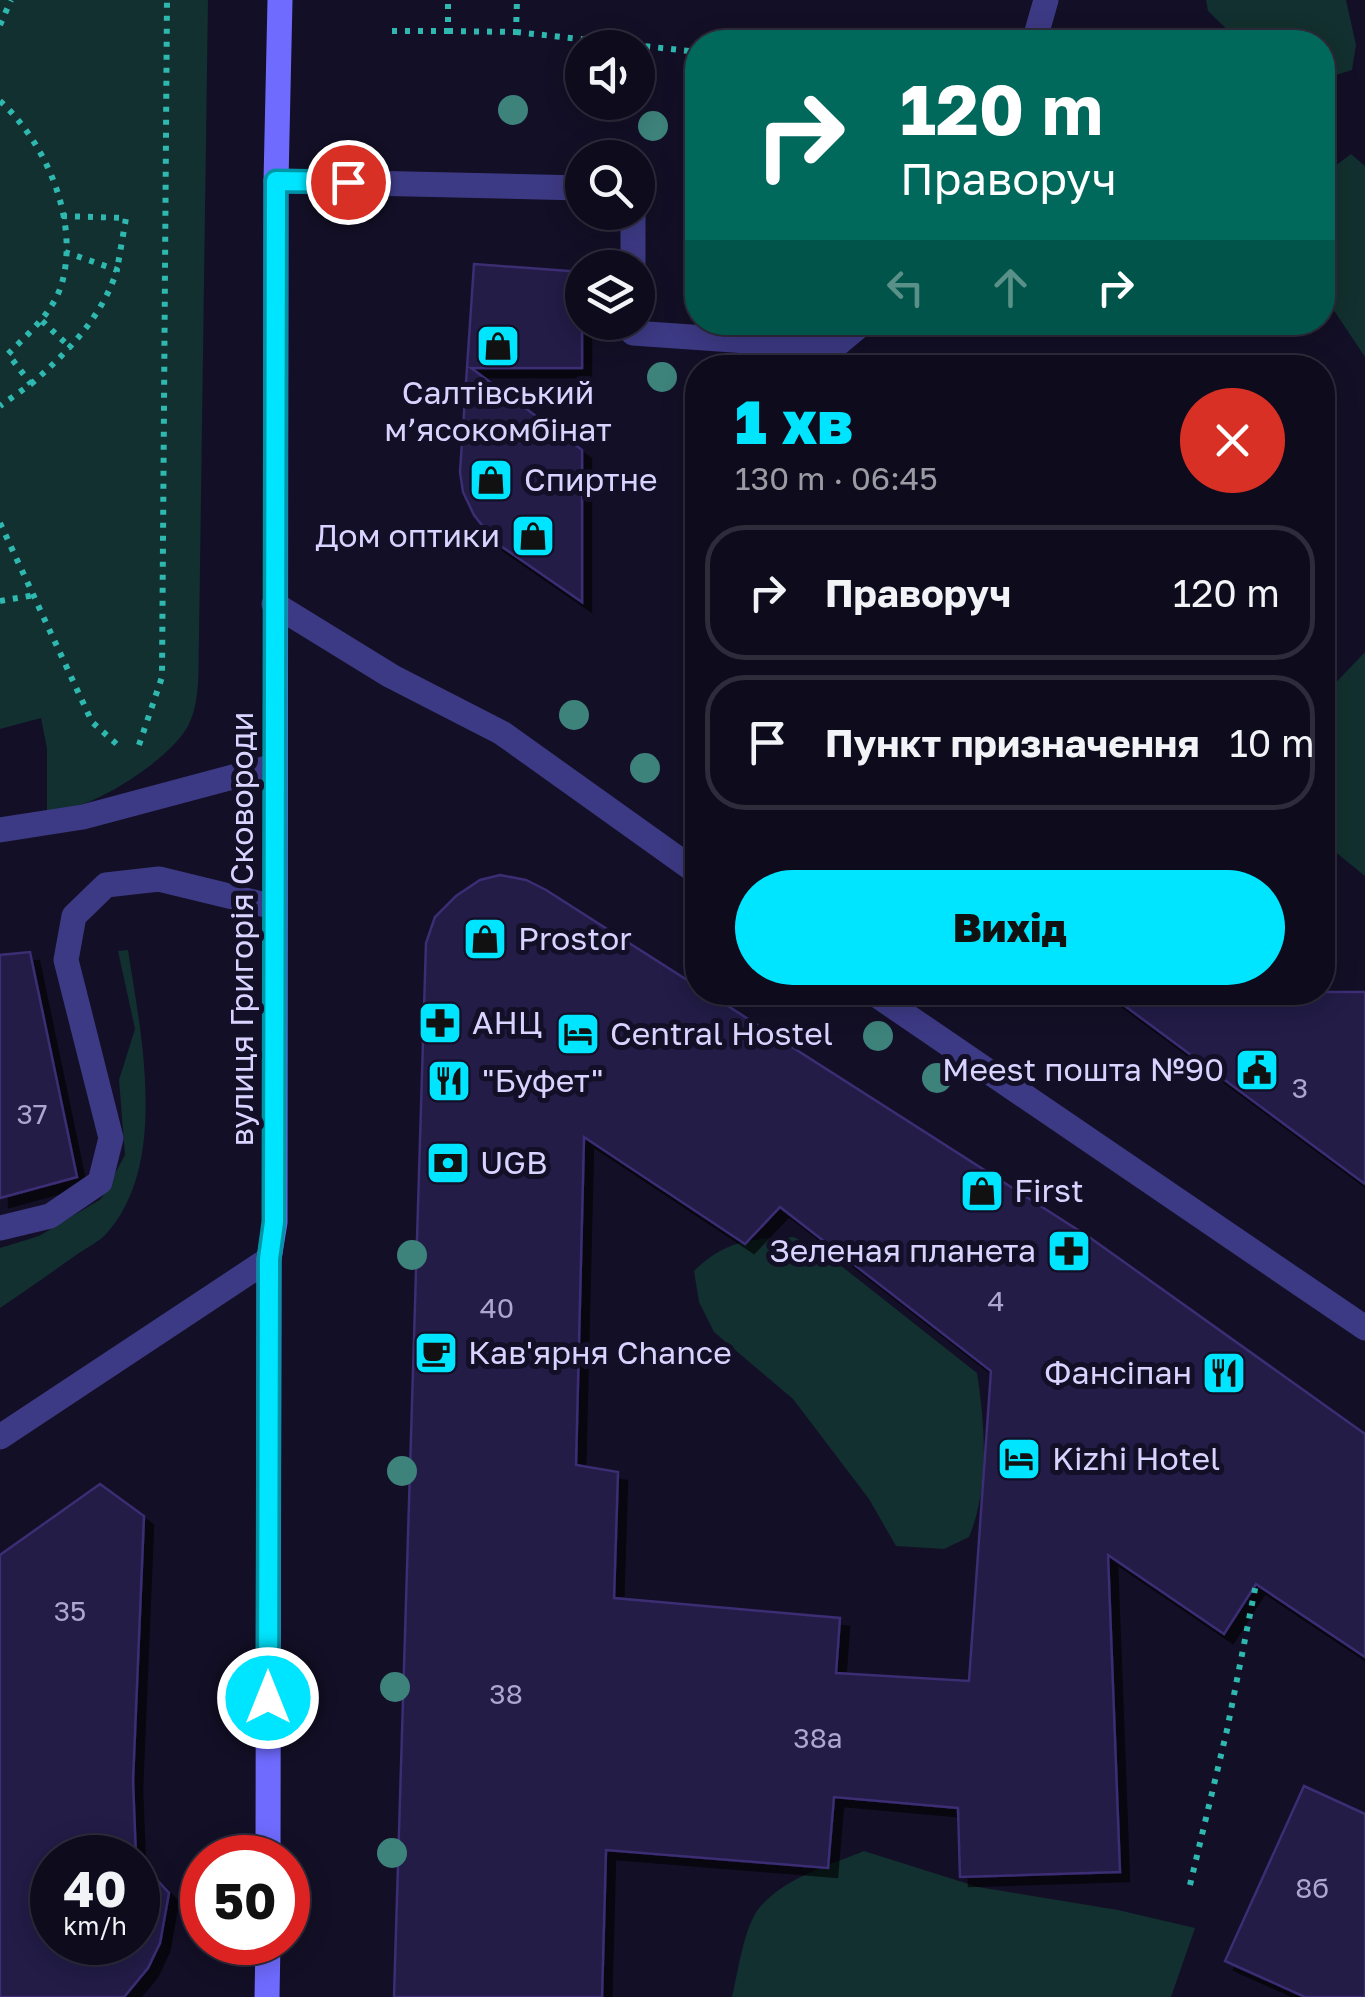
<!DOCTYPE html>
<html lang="uk">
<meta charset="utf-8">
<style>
:root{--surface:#0e0b1c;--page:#1c1929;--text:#f1f3f6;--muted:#9b9ba3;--line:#2e2b3b;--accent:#00e5ff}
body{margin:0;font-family:"Golos Text",sans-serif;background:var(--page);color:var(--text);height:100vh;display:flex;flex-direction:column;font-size:38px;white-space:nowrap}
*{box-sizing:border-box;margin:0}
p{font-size:32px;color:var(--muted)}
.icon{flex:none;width:55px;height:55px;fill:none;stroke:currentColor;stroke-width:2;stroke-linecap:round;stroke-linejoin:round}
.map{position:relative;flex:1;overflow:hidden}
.drawer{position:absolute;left:685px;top:355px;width:650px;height:650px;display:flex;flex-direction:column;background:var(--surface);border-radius:40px;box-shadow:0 5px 25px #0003,0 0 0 2px var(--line)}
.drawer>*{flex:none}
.top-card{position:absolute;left:685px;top:30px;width:650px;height:305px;border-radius:40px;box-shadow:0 5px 25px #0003,0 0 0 2px var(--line);background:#00695c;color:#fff;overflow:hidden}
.fabs{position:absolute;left:565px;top:30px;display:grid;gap:20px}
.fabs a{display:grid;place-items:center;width:90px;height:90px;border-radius:50%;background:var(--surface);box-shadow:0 5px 25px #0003,0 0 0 2px var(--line);font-size:50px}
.speed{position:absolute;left:30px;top:1835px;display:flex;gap:20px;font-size:50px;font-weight:700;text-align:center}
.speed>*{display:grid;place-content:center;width:130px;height:130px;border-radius:50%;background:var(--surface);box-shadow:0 5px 25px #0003,0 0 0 2px var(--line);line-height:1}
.speed small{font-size:25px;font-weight:400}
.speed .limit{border:15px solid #d22;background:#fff;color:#111}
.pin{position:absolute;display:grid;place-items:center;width:85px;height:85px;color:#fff;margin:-42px;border:5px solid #fff;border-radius:50%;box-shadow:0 2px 10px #0007}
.me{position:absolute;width:110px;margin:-55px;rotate:0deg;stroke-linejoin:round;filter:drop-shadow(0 0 8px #0008)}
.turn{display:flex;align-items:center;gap:35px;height:210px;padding:0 50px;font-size:45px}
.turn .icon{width:130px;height:130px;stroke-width:2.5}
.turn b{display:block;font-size:70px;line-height:85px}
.lanes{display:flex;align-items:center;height:95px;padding:0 50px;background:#0003;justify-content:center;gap:50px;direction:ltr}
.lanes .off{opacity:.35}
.round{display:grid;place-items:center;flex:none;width:105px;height:105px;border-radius:52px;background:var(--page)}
.headline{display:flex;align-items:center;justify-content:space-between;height:170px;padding:0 50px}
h1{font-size:60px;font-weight:800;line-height:75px;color:var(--accent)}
.button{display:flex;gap:20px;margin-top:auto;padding:20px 50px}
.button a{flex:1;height:115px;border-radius:60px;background:var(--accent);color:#111;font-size:40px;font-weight:800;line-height:115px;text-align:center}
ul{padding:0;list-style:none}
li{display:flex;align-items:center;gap:30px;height:135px;margin:0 20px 15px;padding:0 30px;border:5px solid var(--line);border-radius:40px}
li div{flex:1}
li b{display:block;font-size:38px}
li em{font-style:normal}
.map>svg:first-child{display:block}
.green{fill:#12302f}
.building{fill:#241b47;stroke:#3b2d73;stroke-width:2.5;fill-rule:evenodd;filter:url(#shadow)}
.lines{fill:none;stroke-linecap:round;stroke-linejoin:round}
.path{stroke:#2fb8b0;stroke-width:6;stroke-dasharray:5 8;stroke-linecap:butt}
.service{stroke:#3d3a85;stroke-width:25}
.tertiary{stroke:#3d3a85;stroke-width:25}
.secondary{stroke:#6f6bff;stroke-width:25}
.tree{fill:#3d827b}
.route-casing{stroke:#0095a6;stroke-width:25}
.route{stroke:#00e5ff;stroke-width:18}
.labels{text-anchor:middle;stroke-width:10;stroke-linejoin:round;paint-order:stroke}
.number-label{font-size:28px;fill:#aca6d1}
.poi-label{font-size:32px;fill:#d9d4ff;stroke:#130f26;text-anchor:start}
.street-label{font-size:32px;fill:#d9d4ff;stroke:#130f26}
</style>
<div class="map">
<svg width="1365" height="1997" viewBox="0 0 1365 1997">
<defs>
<filter id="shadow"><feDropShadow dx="9" dy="9" stdDeviation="0" flood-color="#0009"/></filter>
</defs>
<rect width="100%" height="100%" fill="#130f26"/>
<!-- green -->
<path class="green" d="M0 0H208L199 638C198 664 201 700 189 724 173 756 112 795 78 806 68 809 57 810 47 812V749L41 718 0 729Z
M1206 0H1346L1356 45 1352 70 1336 75 1323 74 1322 42H1240L1208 11Z
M1351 154 1365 166V357L1323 294V175Z
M1365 652V876L1323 842 1322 697Z
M128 950C141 1034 169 1163 107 1233 99 1242 86 1248 76 1255 51 1273 25 1291 0 1308V1248L39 1236 101 1199 125 1155 119 1080 135 1029 118 951Z
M794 1237 835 1261 977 1373C985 1425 990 1487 969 1537L944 1549 896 1546 869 1499 793 1399 714 1332 699 1302 694 1271C726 1240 750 1239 794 1237Z
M864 1851 978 1887 1118 1910 1195 1928 1171 1997H732C738 1973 744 1925 760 1907 786 1877 828 1866 864 1851Z"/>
<!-- building -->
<path class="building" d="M474 264 582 272V368H471L582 450V602L495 542 474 515 463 492 460 472Z
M500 875 526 880 546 890 698 987V992H706L1089 1237 1365 1434V1657L1256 1584 1224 1634 1108 1555 1120 1872 960 1877 958 1808 834 1797 828 1868 606 1850 602 1997H394L426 943 435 917 456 896 480 880ZM584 1137 745 1244 780 1207 991 1371 969 1681 836 1673 840 1618 614 1598 618 1472 576 1465Z
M30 952 77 1177 0 1198V955Z
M1106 992H1365V1184Z
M100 1484 144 1516 133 1781 136 1858H52V1942H138V1859L169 1893 160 1943 148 1968 124 1997H0V1555Z
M1304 1786 1365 1814V1997H1305L1225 1961Z"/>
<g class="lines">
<!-- path -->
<path class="path" d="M0 25 11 0
M392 31H448V0
M448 31 516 32 517 0
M516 32 698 52
M0 101C45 142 78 217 63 279 56 310 29 333 8 354L31 384 0 406
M62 216 126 218 117 270
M42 321 71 348
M31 384C68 352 102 317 117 270L65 252
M0 523 92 722 121 748
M0 601 35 595
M139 745 162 677 167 0
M1190 1885 1227 1730 1256 1584"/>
<!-- service -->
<path class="service" d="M1034 42 1046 0
M276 181 582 188
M633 268V212
M633 322V333L834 347 864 322
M0 830 83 817 274 766
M0 1228 50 1216 100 1182 111 1138 66 960 74 916 106 885 159 879 274 907"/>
<!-- tertiary -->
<path class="tertiary" d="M274 604 391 676 502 733 698 873
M872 992 1365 1328
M0 1437 269 1259"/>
<!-- secondary -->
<path class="secondary" d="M268 1858 269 1259 275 1222 276 181 280 0
M267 1997 268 1942"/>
</g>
<!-- trees -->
<g class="tree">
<circle cx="513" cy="110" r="15"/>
<circle cx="653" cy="126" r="15"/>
<circle cx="662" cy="377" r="15"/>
<circle cx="574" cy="715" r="15"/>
<circle cx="645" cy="768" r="15"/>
<circle cx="878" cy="1036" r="15"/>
<circle cx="937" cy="1078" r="15"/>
<circle cx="412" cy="1255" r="15"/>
<circle cx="402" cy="1471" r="15"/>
<circle cx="395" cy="1687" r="15"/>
<circle cx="392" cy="1853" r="15"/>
</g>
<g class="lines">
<defs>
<path id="route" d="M268 1698 269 1259 274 1222 276 181 348 182"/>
</defs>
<!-- route casing -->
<use href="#route" class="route-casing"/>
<!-- route -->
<use href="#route" class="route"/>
</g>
<!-- icons -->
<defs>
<symbol id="shop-square" viewBox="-11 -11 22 22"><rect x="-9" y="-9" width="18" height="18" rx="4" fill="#00e5ff" stroke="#130f26"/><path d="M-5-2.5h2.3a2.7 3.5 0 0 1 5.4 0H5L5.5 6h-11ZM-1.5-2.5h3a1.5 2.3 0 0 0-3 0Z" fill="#111"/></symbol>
<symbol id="pharmacy-square" viewBox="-11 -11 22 22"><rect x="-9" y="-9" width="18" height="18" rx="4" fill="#00e5ff" stroke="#130f26"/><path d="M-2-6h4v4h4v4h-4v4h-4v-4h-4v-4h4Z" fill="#111"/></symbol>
<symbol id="hotel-square" viewBox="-11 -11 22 22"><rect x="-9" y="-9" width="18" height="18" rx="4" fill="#00e5ff" stroke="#130f26"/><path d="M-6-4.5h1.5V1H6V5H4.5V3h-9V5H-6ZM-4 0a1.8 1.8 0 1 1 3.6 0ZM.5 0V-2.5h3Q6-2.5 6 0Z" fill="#111"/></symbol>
<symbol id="civic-square" viewBox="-11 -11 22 22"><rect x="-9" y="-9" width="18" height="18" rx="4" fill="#00e5ff" stroke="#130f26"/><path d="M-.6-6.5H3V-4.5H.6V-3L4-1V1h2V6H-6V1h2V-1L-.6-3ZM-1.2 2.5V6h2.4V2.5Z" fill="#111"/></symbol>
<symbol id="restaurant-square" viewBox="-11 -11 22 22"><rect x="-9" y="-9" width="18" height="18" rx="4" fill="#00e5ff" stroke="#130f26"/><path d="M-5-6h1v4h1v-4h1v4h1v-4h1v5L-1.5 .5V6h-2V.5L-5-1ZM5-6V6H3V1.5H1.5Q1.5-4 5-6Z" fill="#111"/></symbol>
<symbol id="bank-square" viewBox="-11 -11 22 22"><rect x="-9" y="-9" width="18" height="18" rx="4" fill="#00e5ff" stroke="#130f26"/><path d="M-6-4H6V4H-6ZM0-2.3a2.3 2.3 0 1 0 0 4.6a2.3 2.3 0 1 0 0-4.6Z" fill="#111"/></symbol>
<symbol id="cafe-square" viewBox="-11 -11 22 22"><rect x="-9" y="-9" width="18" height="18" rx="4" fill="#00e5ff" stroke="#130f26"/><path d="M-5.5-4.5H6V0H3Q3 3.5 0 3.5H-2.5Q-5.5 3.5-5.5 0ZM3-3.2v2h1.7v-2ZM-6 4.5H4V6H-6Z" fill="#111"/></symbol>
</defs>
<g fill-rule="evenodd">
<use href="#shop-square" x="473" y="321" width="50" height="50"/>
<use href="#shop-square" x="466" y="455" width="50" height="50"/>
<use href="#shop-square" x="508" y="511" width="50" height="50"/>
<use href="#shop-square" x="460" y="914" width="50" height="50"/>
<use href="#pharmacy-square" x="415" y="998" width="50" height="50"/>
<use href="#hotel-square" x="553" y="1009" width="50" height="50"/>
<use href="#civic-square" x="1232" y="1045" width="50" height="50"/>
<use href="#restaurant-square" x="424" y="1056" width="50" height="50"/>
<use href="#bank-square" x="423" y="1138" width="50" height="50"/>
<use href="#shop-square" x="957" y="1166" width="50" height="50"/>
<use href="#pharmacy-square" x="1044" y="1226" width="50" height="50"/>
<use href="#cafe-square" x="411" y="1328" width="50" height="50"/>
<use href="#restaurant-square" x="1199" y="1348" width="50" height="50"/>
<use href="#hotel-square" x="994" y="1434" width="50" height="50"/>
</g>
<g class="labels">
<!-- number labels -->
<g class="number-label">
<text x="1300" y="1098">3</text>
<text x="32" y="1124">37</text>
<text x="996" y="1311">4</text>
<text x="497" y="1318">40</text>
<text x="70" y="1621">35</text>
<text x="506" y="1704">38</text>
<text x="818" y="1748">38а</text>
<text x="1312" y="1898">8б</text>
</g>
<!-- poi labels -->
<g class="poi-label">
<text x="498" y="404" text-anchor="middle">Салтівський<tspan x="498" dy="37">мʼясокомбінат</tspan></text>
<text x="524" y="491">Спиртне</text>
<text x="500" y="547" text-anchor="end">Дом оптики</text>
<text x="518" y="950">Prostor</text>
<text x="472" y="1034">АНЦ</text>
<text x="610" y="1045">Central Hostel</text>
<text x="1224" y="1081" text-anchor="end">Meest пошта №90</text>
<text x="482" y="1092">"Буфет"</text>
<text x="480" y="1174">UGB</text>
<text x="1014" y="1202">First</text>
<text x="1036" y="1262" text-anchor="end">Зеленая планета</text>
<text x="468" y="1364">Кав'ярня Chance</text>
<text x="1192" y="1384" text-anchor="end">Фансіпан</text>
<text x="1052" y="1470">Kizhi Hotel</text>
</g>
<!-- street labels -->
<g class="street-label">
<text transform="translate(242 929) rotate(-90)" y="11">вулиця Григорія Сковороди</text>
</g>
</g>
</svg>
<div class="fabs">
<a><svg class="icon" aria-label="sound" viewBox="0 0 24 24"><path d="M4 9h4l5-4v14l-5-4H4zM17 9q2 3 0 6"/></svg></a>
<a><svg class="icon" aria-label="search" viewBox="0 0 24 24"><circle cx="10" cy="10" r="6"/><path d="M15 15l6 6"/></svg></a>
<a><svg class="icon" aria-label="layers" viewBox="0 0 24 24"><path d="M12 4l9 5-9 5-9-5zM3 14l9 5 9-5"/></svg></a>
</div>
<div class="speed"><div>40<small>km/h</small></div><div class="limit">50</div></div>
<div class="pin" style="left:348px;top:182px;background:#d93025"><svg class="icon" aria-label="arrive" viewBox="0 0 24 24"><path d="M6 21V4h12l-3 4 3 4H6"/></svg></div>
<svg class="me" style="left:268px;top:1698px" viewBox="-20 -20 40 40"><circle r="17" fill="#00e5ff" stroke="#fff" stroke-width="3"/><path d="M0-11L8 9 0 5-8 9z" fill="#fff"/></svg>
<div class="top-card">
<div class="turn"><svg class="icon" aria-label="right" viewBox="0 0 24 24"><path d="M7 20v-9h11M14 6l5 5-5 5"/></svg><div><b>120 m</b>Праворуч</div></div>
<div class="lanes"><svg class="icon off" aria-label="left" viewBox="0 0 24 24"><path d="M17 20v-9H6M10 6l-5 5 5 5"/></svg><svg class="icon off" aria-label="ahead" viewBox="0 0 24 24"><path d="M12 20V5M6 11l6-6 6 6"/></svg><svg class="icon" aria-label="right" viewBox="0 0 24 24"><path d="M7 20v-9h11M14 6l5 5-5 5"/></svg></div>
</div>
<section class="drawer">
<div class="headline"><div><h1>1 хв</h1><p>130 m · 06:45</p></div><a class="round" style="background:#d93025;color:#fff"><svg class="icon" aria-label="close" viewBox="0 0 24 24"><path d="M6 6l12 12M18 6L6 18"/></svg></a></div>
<ul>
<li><svg class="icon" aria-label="right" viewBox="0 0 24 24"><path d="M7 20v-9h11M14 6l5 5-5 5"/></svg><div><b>Праворуч</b></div><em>120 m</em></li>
<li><svg class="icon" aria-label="arrive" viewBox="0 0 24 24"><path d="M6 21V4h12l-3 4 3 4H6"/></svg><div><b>Пункт призначення</b></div><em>10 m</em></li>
</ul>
<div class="button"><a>Вихід</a></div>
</section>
</div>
